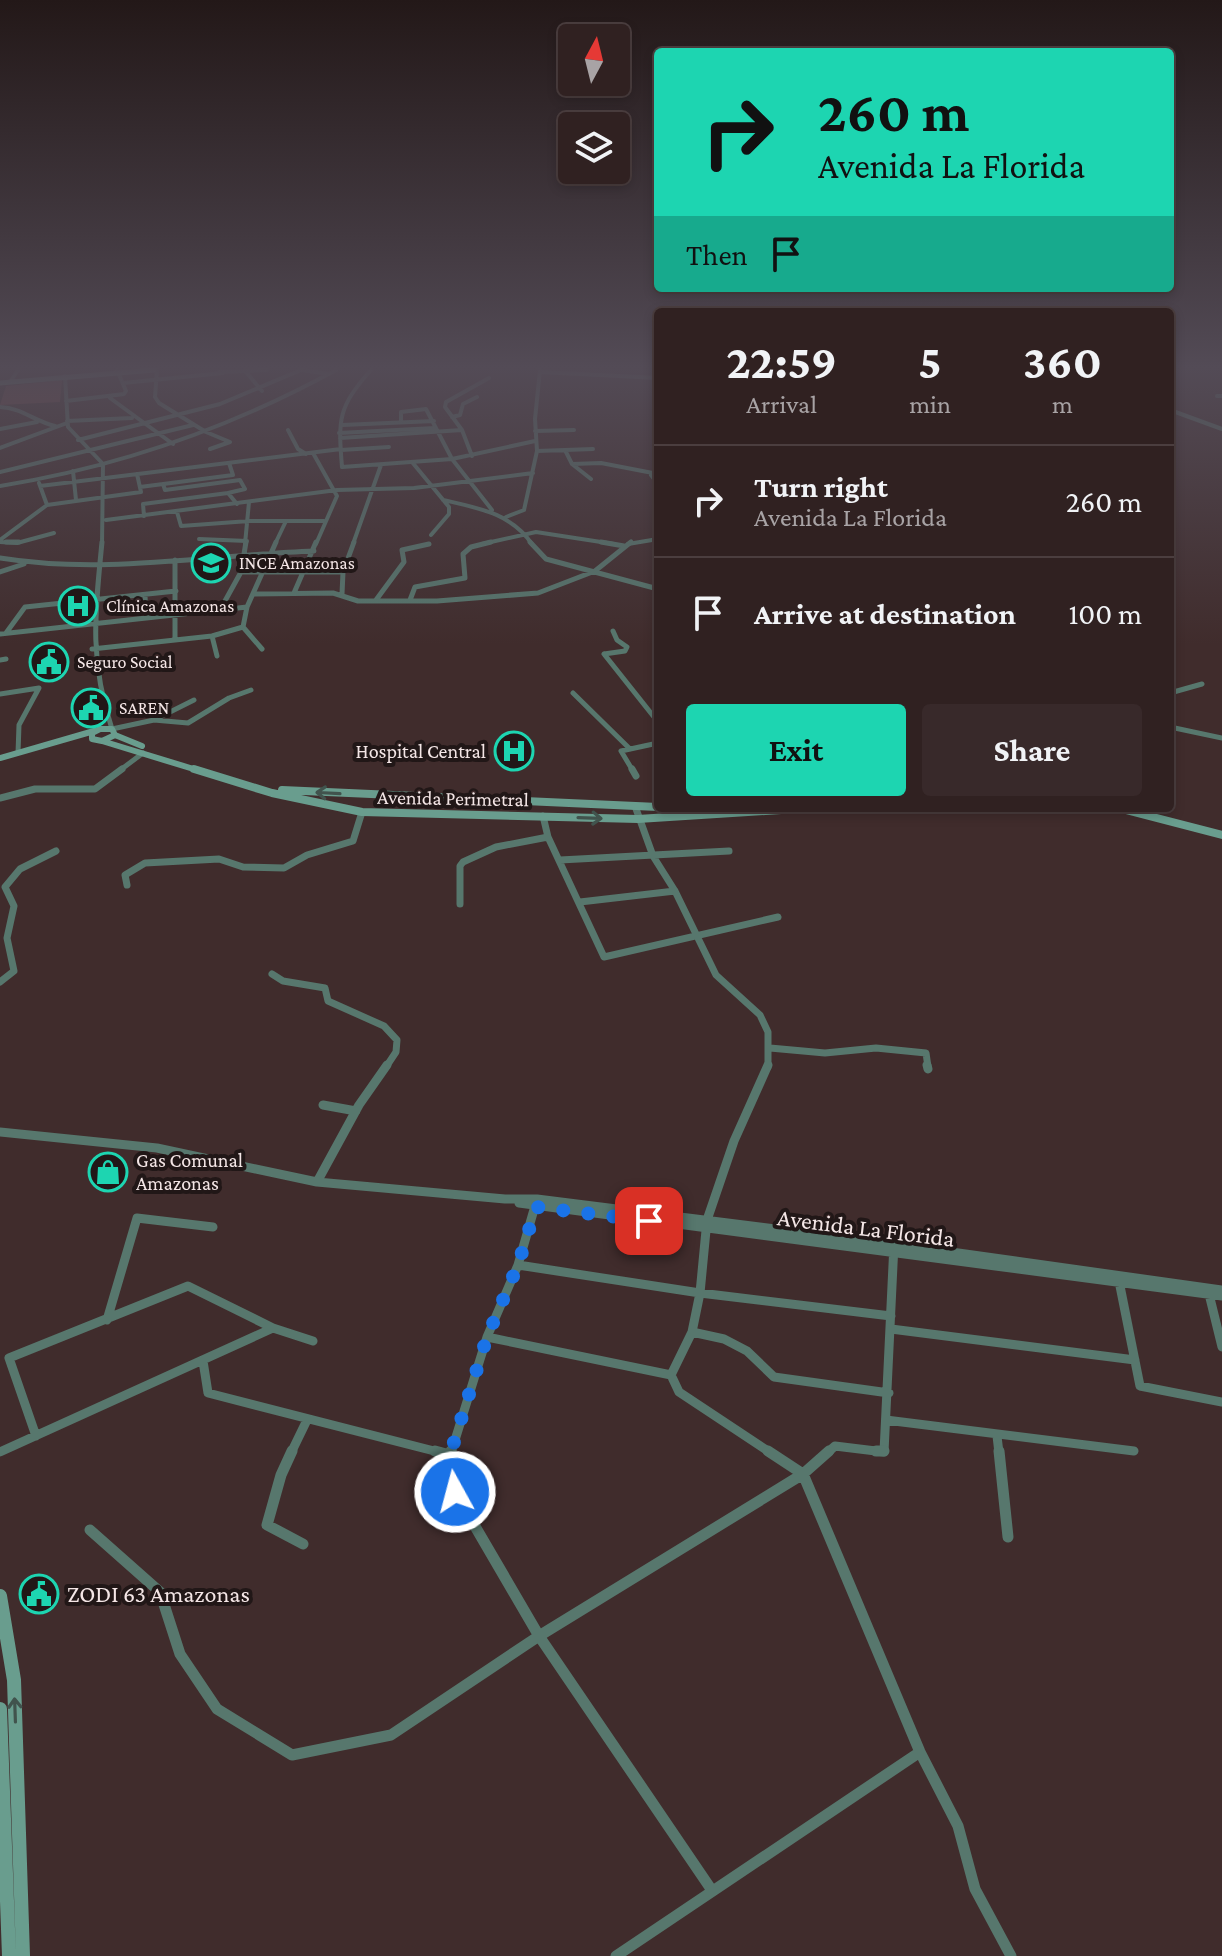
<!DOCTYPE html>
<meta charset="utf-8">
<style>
:root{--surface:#302121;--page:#38292a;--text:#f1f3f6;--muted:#a8a3a5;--line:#4b3e3f;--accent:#1dd5b1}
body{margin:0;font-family:"Crimson Pro",serif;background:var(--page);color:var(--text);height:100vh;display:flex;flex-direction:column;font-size:30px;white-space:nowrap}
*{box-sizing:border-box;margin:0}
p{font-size:26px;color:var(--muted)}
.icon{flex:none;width:44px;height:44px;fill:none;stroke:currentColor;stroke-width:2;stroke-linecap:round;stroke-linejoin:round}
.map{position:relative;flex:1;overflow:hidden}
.sheet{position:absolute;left:654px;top:308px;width:520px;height:504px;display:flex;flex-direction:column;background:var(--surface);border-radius:8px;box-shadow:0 4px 12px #0003,0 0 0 2px var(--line)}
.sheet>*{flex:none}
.hud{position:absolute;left:654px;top:48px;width:520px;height:244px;border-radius:8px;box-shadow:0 4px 12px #0003,0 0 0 2px var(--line);background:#1dd5b1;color:#111;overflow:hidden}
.needle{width:52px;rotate:7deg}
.tools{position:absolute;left:558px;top:24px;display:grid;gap:16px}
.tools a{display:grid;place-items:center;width:72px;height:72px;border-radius:8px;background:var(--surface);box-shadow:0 4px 12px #0003,0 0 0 2px var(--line);font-size:40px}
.pin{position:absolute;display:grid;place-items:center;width:68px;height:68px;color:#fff;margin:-34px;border-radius:16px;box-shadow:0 4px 12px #0006}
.me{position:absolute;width:88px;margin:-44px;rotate:353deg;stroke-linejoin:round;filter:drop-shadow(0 0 6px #0008)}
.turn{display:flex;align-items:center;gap:28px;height:168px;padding:0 32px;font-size:36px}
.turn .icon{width:104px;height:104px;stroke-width:2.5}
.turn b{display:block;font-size:56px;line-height:68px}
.then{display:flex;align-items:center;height:76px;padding:0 32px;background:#0003;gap:16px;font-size:30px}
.eta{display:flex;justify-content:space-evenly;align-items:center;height:136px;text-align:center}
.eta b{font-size:48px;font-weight:700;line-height:56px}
.primary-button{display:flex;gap:16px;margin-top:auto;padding:16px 32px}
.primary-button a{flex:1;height:92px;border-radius:8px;background:var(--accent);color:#111;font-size:32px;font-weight:700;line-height:92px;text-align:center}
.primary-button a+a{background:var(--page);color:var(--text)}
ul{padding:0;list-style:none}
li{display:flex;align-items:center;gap:24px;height:112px;padding:0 32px;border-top:2px solid var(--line)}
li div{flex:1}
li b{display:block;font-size:30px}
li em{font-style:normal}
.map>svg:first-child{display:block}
.green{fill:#744445}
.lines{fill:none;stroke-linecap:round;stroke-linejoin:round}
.stream{stroke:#09241d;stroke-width:2}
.street-far4{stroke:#57776d;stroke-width:4}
.street-far3{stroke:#57776d;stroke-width:5}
.street-far2{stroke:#57776d;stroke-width:7}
.street-far1{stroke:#57776d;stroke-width:9}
.street{stroke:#57776d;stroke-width:11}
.secondary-far3{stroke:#699d8e;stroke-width:5}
.secondary-far2{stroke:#699d8e;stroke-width:6}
.secondary-far1{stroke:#699d8e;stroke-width:8}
.secondary{stroke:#699d8e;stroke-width:14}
.oneway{stroke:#41534d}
.route{stroke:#1a73e8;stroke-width:14;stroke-dasharray:0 25.2}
.labels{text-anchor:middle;stroke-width:8;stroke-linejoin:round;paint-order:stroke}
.far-poi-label{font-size:18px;fill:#f4e6e6;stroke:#211717;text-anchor:start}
.poi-label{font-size:20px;fill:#f4e6e6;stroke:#211717;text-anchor:end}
.street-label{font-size:20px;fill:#f4e6e6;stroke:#211717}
.near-street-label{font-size:24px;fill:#f4e6e6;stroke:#211717}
.near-poi-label{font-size:24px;fill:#f4e6e6;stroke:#211717;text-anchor:start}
</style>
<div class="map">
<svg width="1222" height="1956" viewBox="0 0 1222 1956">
<rect width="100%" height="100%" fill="#402c2c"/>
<!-- green -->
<path class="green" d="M62 380 60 402 0 405 6 386Z"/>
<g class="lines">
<!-- stream -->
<path class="stream" d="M1170 375 1176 370"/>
<!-- street-far4 -->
<path class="street-far4" d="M157 370 155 397 159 403 206 432 230 442 210 449
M302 370 329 374
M371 370C338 407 338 419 342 467L452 459 535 441
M219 372 267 370
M246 372 262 391
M540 372 658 378
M65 376 68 427 103 464 102 544
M10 382 18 370
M123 383 223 373
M1217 396H1222
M110 398 173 444
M66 401 124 394 126 391 117 370
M0 407C22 408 34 421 55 426
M1170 410 1222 429
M452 417 460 415 463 404 477 397
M67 421 132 418
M401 422V412L426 409 452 459 492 510
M342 425 434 421
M0 429 37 422
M288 430 298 449 306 454
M535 431 574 430
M339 433 435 428
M340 438 462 430
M78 440 220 404 301 370
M0 448 67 423
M341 450 389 447
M565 450 572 464 591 479
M537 451 593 449
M313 453 337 496 316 544
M472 456 462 430 445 407 446 402 489 378
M412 462 449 507V514L431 535
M572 464 601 463 658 474
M73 471 76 500
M0 472 193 425
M651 475 658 484
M163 484 165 490 240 480 245 489 228 493
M0 486C119 467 230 428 336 370
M40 486 341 449
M140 487 233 475 229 463
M443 500C478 508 511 513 532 544
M47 505 141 492 137 474
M177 512 181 526 249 521H324
M144 516 143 504 228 493 237 504
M506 517 524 510 537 451 535 419 540 370
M106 520 337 490 414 488 533 473
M199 539 247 541
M0 540 47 505 39 483
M0 542 17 543 54 533
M245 544 249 502
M275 544 286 521
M353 544 381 465
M482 544 536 532 614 544
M628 544 658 539"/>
<!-- street-far3 -->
<path class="street-far3" d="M6 542H19
M102 542C95 613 89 660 112 729L154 720 188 723 229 698 251 690
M530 542 546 559 658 589
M601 542 624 546
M0 558C105 575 208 555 314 551
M175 560V640
M0 572 24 564
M241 572H343
M294 593 316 542
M253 594 333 593 358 601H437L538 593 595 571 631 542
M342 594 343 572 354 542
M145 595 146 618
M376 600 404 562 402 550 429 544
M410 600 415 587 465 578 463 554 471 547 491 542
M220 610 241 572 246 542
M6 633 25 607 176 591
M0 634 247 607
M212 636 217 656
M92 649 212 636 243 627
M262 649 243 627 247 607 276 542
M604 654 658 722
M604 654 625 651 627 647 617 640 613 631
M0 660 6 659
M573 693 630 749
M1170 693 1202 684
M0 694 39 688 19 725 18 753
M156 719 194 700
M1170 727 1222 738
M119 771 143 753
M633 771 621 751 658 743"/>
<!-- street-far2 -->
<path class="street-far2" d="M632 769 636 776
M0 798 35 789H95L122 769
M635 806 653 856 675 891 716 975 760 1015 768 1032V1067
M543 816 548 837 604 957 778 917
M560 860 729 851
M127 885 125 875 145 863 219 859 243 867 284 868 307 855 353 841 362 812
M580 902 675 891
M460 904V866L463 862 496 847 548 837
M272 974 283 981 325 988 328 1001 384 1026 397 1040 396 1052 386 1067
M0 982 14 971 7 938 14 906 5 887 20 869 56 851
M770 1048 825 1053 876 1048 926 1053 928 1067"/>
<!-- street-far1 -->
<path class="street-far1" d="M768 1065 734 1141 707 1220 700 1293 692 1332 671 1375 679 1392 771 1453
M927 1065 928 1069
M323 1105 356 1111
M0 1132 157 1148 317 1182 505 1199H537L894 1244 1222 1290
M317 1182 359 1105 387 1065
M519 1203 1222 1296
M518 1265 700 1293 891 1316
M1119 1281 1140 1386 1222 1402
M1209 1294 1222 1347
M107 1320 137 1218 213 1227
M891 1329 1135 1360
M692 1332 724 1339 747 1351 774 1377 889 1393
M487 1337 671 1375
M203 1361 208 1393 442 1453
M886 1420 1134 1451
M36 1436 9 1358 188 1286 273 1328 313 1341
M997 1436 999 1453
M0 1452 273 1328
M291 1453 307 1420
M451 1453 487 1337 518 1265 537 1199
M827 1453 835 1446 884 1452 894 1244"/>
<!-- street -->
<path class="street" d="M292 1451 281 1475 267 1525 303 1544
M435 1451 450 1455
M451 1451 455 1492 539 1636 711 1889
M768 1451 803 1474 920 1752 958 1826 975 1889 1011 1956
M876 1451H884
M999 1451 1008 1537
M90 1530 160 1592 180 1654 217 1709 292 1755 391 1735 539 1636 803 1474 829 1451
M616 1956 920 1752"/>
<!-- secondary-far3 -->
<path class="secondary-far3" d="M0 383 154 370"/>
<!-- secondary-far2 -->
<path class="secondary-far2" d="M100 729H112L115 735 102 741 92 739V733Z
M115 735 142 746
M102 741 200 771
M0 758 94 731"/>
<!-- secondary-far1 -->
<path class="secondary-far1" d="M194 769 272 793 362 812 638 819 812 808
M282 790 658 807
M676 808 723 810
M1118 808 1222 835"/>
<!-- secondary -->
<path class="secondary" d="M0 1596 14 1680 23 1956
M0 1709 9 1956"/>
</g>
<!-- one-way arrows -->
<defs><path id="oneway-shaft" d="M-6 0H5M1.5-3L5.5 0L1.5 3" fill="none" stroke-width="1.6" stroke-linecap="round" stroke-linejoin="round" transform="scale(2)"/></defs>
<g class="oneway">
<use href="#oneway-shaft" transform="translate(328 793) rotate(-177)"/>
<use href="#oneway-shaft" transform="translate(590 818) rotate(2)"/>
<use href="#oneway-shaft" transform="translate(15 1710) rotate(-92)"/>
</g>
<!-- sky -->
<linearGradient id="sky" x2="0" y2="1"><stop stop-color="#231818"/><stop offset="0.57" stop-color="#534b56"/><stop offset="1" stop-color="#534b56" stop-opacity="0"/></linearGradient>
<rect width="1222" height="644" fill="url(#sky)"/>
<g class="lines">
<!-- route -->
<path class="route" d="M455 1492 450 1455 487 1337 518 1265 536 1207 649 1221"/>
</g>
<!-- icons -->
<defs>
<symbol id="university-ring" viewBox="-11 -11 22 22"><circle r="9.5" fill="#211717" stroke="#1dd5b1" stroke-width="1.5"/><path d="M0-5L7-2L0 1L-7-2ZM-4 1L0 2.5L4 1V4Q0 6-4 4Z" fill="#1dd5b1"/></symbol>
<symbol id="hospital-ring" viewBox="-11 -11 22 22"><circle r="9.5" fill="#211717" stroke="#1dd5b1" stroke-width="1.5"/><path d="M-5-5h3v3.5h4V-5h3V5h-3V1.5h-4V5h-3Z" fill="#1dd5b1"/></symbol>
<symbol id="civic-ring" viewBox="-11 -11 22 22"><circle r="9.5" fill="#211717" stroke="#1dd5b1" stroke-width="1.5"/><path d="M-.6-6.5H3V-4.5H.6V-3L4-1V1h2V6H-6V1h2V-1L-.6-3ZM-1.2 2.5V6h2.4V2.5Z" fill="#1dd5b1"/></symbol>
<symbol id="shop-ring" viewBox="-11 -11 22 22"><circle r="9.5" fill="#211717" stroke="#1dd5b1" stroke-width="1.5"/><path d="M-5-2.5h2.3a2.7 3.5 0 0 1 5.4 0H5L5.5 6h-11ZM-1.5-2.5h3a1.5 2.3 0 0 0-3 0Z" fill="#1dd5b1"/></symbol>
</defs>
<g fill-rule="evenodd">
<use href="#university-ring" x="189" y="541" width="44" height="44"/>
<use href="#hospital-ring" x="56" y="584" width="44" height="44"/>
<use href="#civic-ring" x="27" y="640" width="44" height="44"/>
<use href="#civic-ring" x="69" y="686" width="44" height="44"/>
<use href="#hospital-ring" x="492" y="729" width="44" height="44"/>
<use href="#shop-ring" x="86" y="1150" width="44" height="44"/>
<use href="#civic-ring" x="17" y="1572" width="44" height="44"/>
</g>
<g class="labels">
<!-- far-poi labels -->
<g class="far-poi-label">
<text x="239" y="569">INCE Amazonas</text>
<text x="106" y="612">Clínica Amazonas</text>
<text x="77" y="668">Seguro Social</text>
<text x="119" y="714">SAREN</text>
</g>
<!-- poi labels -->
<g class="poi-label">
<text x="486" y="758">Hospital Central</text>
<text x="136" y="1167" text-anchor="start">Gas Comunal<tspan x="136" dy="23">Amazonas</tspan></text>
</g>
<!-- street labels -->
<g class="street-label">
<text transform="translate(453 798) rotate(1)" y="7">Avenida Perimetral</text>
</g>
<!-- near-street labels -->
<g class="near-street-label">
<text transform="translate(866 1228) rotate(7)" y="8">Avenida La Florida</text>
</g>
<!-- near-poi labels -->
<g class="near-poi-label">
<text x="67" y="1602">ZODI 63 Amazonas</text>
</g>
</g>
</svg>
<div class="tools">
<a><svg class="needle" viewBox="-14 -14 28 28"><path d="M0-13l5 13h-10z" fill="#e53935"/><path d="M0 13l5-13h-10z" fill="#a8a3a5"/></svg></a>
<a><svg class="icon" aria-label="layers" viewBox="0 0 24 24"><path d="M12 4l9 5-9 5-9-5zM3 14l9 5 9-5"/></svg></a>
</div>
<div class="pin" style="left:649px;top:1221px;background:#d93025"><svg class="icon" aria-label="arrive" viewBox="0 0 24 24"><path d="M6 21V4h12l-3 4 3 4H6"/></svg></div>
<svg class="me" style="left:455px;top:1492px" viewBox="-20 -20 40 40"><circle r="17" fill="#1a73e8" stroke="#fff" stroke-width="3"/><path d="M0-11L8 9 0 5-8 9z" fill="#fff"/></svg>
<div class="hud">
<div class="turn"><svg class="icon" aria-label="right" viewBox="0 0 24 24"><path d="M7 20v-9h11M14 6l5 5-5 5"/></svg><div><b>260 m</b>Avenida La Florida</div></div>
<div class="then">Then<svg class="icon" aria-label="arrive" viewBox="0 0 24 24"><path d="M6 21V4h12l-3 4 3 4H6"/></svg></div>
</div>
<section class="sheet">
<div class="eta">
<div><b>22:59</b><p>Arrival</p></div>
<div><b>5</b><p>min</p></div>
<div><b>360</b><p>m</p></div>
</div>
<ul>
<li><svg class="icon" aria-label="right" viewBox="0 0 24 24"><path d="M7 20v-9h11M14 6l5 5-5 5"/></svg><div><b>Turn right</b><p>Avenida La Florida</p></div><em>260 m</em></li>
<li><svg class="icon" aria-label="arrive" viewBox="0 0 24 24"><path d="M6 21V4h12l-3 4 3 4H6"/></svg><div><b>Arrive at destination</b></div><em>100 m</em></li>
</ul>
<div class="primary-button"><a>Exit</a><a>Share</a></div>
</section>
</div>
